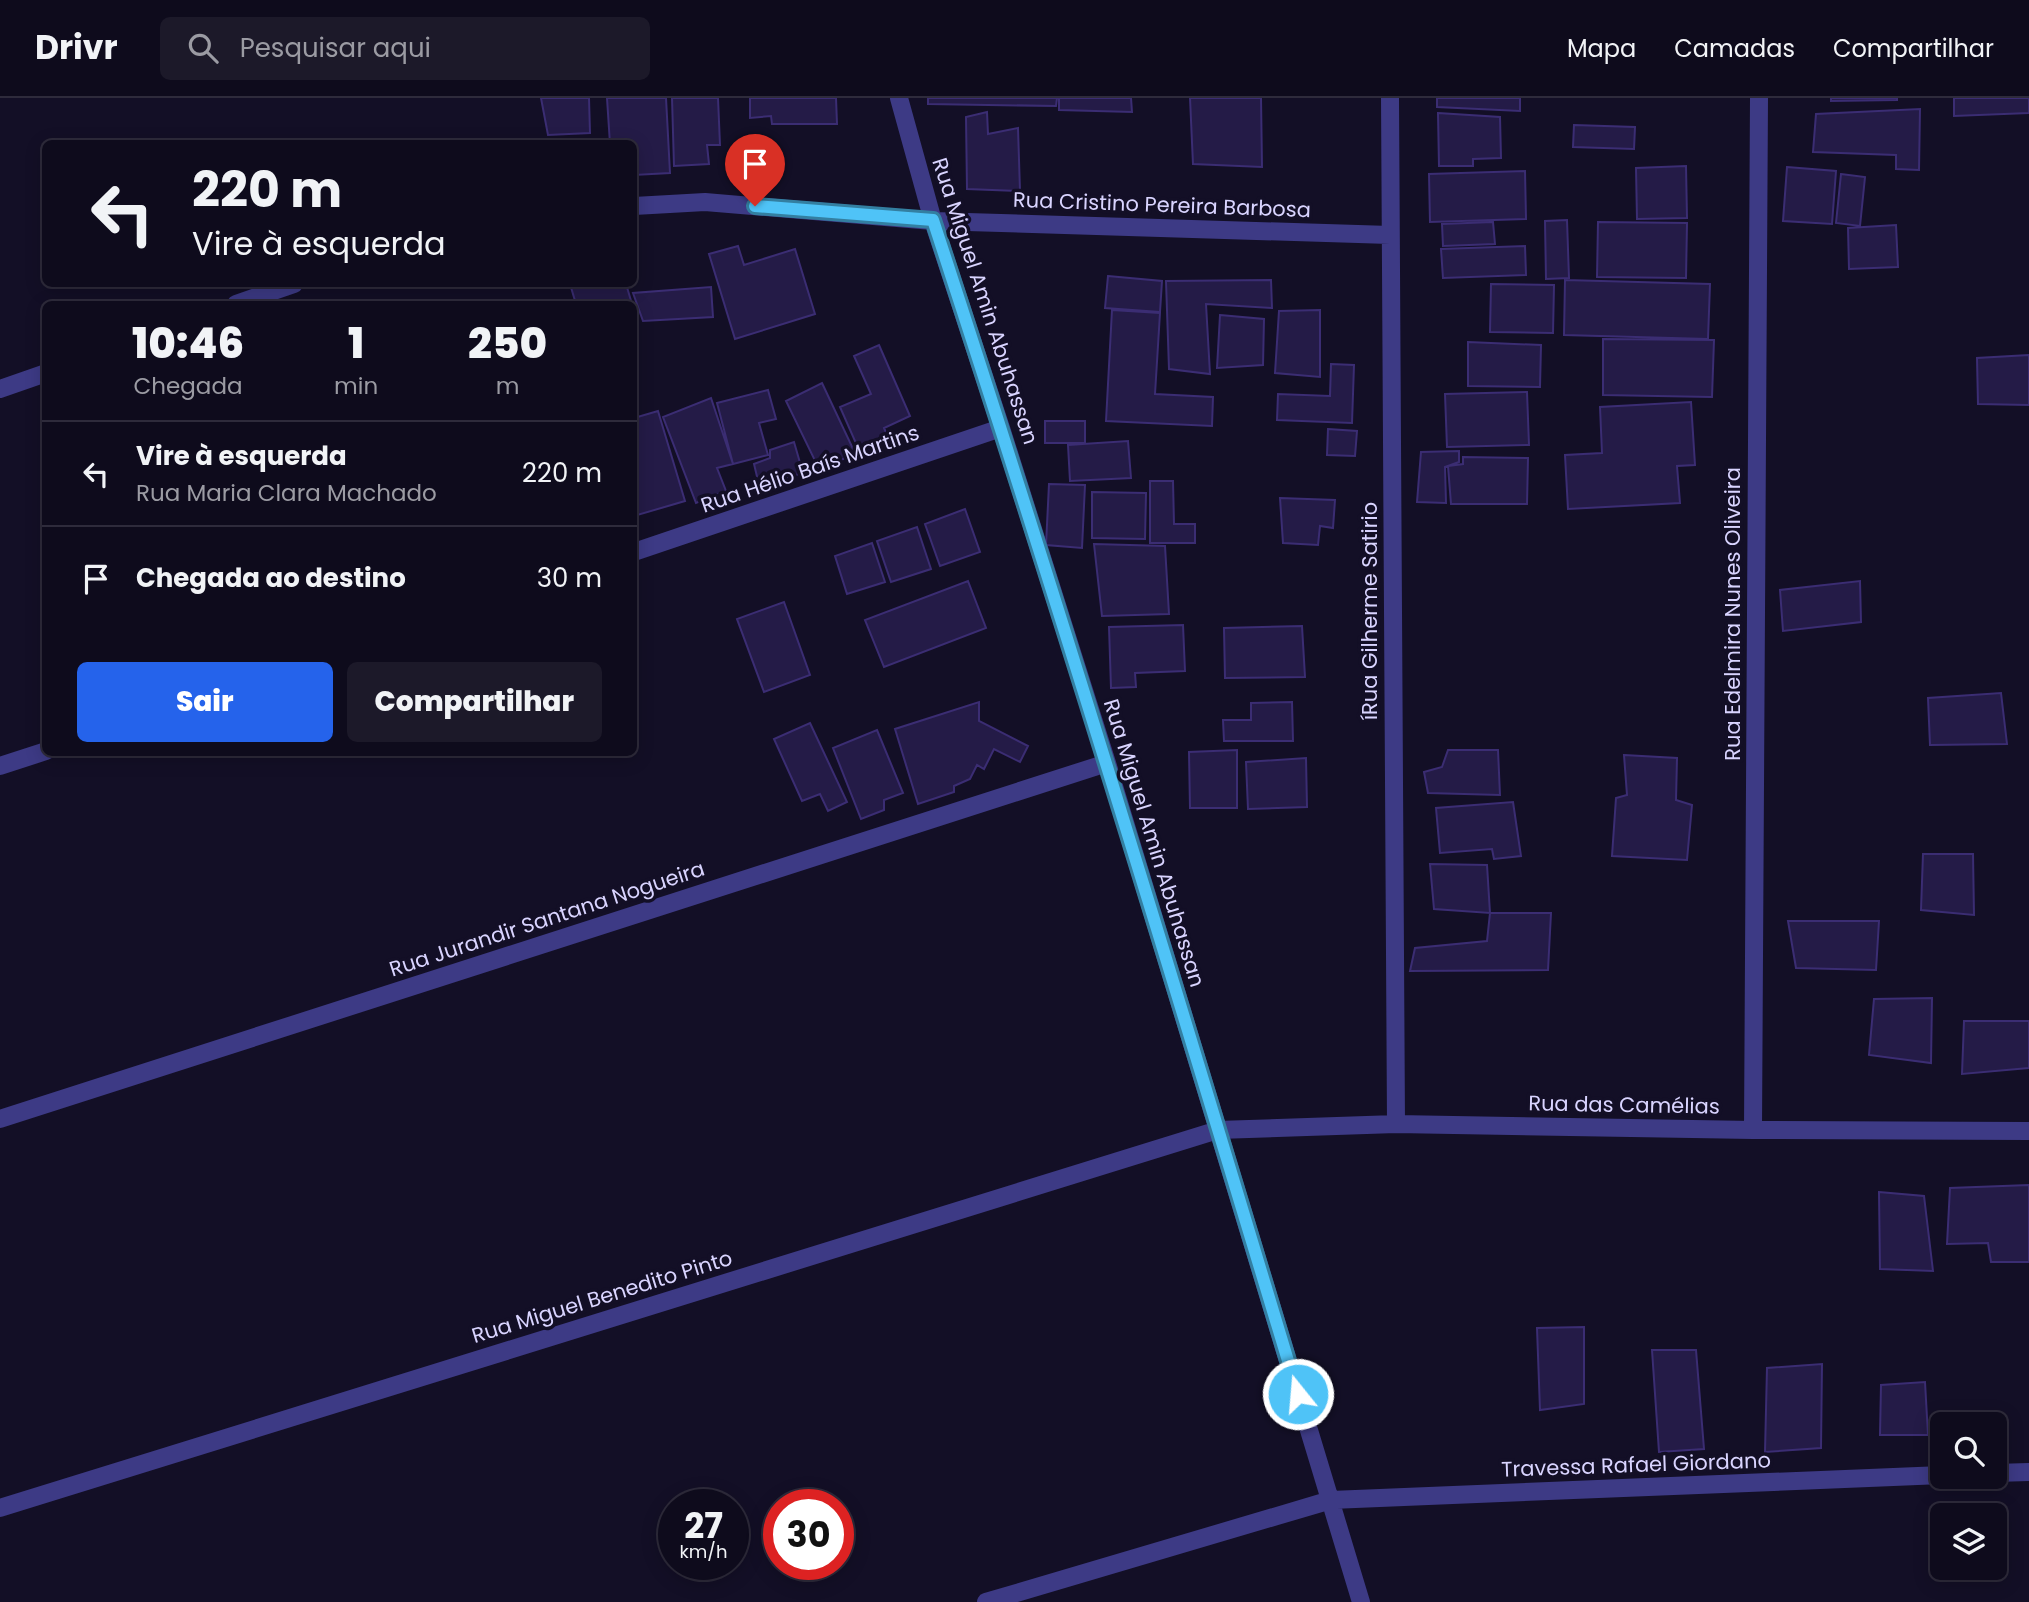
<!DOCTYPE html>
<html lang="pt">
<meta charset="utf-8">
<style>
:root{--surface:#0e0b1c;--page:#1c1929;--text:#f1f3f6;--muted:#9b9ba3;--line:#2e2b3b;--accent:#2563eb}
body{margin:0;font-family:Poppins,sans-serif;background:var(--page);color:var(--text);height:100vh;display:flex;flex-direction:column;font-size:26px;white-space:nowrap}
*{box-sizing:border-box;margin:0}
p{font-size:23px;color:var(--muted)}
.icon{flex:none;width:38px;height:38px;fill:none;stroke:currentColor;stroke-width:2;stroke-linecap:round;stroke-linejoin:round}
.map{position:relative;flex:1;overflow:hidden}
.panel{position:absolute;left:42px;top:203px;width:595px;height:455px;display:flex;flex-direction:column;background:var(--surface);border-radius:10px;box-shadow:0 4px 18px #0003,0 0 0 2px var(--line)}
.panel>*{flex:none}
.top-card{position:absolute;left:42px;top:42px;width:595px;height:147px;border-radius:10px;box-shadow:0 4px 18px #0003,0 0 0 2px var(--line);background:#0e0b1c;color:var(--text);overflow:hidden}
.buttons{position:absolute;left:1930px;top:1314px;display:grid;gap:14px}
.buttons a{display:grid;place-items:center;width:77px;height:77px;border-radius:10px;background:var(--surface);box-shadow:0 4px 18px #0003,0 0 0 2px var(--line);font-size:35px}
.speed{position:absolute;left:658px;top:1391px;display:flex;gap:14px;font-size:35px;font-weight:700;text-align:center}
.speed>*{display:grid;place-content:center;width:91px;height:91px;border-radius:50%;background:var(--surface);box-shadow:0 4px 18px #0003,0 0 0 2px var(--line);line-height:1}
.speed small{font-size:18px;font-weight:400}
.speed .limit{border:10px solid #d22;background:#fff;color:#111}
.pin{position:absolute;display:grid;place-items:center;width:60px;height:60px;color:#fff;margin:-72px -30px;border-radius:50% 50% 50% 0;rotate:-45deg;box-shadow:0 0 7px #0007}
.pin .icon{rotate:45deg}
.me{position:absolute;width:77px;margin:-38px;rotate:343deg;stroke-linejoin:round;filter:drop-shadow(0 0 5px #0008)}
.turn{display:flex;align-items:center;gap:24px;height:147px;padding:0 35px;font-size:32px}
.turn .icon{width:91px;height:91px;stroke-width:2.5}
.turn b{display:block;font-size:49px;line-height:60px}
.eta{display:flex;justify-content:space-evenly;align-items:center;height:119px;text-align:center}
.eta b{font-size:42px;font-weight:800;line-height:49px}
.primary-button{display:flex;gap:14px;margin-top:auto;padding:14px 35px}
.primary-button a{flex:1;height:80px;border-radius:10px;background:var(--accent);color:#fff;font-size:28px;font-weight:800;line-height:80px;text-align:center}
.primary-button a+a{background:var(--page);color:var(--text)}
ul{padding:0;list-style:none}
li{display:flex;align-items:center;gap:21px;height:105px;padding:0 35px;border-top:2px solid var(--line)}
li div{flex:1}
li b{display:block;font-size:26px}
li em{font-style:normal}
header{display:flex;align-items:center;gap:42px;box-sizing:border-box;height:98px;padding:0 35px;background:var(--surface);border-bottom:2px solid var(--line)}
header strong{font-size:33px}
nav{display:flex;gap:38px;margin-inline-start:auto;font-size:24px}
.search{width:490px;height:63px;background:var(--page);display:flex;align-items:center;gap:18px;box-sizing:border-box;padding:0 24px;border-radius:10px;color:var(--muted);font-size:26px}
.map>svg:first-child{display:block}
.building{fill:#241b47;stroke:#3b2d73;stroke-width:2}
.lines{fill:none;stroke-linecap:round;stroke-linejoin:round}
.minor{stroke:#3d3a85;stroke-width:18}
.route-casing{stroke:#337fa1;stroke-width:18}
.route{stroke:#4fc3f7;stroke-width:12}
.labels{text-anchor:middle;stroke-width:7;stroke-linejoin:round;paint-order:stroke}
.street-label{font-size:21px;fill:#d9d4ff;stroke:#130f26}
</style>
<header>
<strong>Drivr</strong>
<div class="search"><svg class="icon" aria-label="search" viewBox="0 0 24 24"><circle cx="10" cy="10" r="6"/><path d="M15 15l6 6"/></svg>Pesquisar aqui</div>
<nav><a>Mapa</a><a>Camadas</a><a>Compartilhar</a></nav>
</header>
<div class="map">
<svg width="2029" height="1504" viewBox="0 0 2029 1504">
<rect width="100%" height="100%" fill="#130f26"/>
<!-- building -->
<path class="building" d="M541 0H589L590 35 548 37Z
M607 0H666L670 75 634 77V46H610Z
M672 0H718L720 47H707L709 66 674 68Z
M750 0H836L837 26H772L771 18 750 20Z
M928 0H1057L1056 8 928 6Z
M1059 0H1131L1132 14 1059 12Z
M1190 0H1261L1262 69 1193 66Z
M1437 0H1520V13L1437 9Z
M1831 0H1897V2L1831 3Z
M1954 0H2029V15L1954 18Z
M1920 11 1919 72 1896 71V57L1813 54 1816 16Z
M987 14 988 36 1018 30 1020 93 967 91 966 19Z
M1438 15 1500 19 1501 60 1473 61V68H1439Z
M1574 27 1635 29 1634 51 1573 49Z
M1686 68 1687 120 1637 121 1636 70Z
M1787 69 1836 73 1832 126 1783 123Z
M1525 73 1526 121 1430 124 1429 76Z
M1841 76 1865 79 1860 128 1836 125Z
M1567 122 1569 180 1546 181 1545 123Z
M1493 124 1495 146 1443 148 1442 126Z
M1598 124 1687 125 1686 180 1597 179Z
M1896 127 1898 169 1849 171 1848 130Z
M738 148 744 167 795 151 815 216 735 241 709 156Z
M1525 148 1526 177 1443 180 1441 151Z
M1108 178 1162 183 1160 214 1105 210Z
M1271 182 1272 210 1206 206 1210 276 1169 271 1166 183Z
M1565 182 1710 186 1708 241 1564 237Z
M570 186H626L632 206H576Z
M1491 186 1554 187 1553 235 1490 234Z
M711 189 713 219 643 223 633 195Z
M1112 212 1160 215 1155 296 1213 299 1212 328 1106 323Z
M1320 212V279L1275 275 1279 213Z
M1220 217 1264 221 1263 267 1217 270Z
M1603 241 1714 242 1712 299 1603 297Z
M1468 244 1541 247 1540 289 1468 288Z
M879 247 910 318 884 330 891 346 862 359 840 309 871 296 854 258Z
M2029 257V307L1978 306 1977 260Z
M1331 266 1354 267 1352 325 1277 322 1278 296 1330 298Z
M822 285 855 355 820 373 786 303Z
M768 292 776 321 759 325 768 357 733 366 717 305Z
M1527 294 1529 347 1447 349 1445 296Z
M711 300 733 366 717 370 726 393 696 405 663 319Z
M1691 304 1695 367 1677 368 1680 405 1568 411 1565 357 1602 355 1600 309Z
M658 313 685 403 634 418V320Z
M1045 323H1085V345H1045Z
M1328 331 1357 333 1355 358 1327 357Z
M1128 343 1131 380 1070 383 1068 347Z
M794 344 803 375 759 387 754 366 770 360V352Z
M1459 353V364L1445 369 1446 405 1417 404 1421 354Z
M1463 359 1528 360 1527 406H1451L1448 368 1463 366Z
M1150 383H1173L1174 426H1195V445H1150Z
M1049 386 1085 387 1082 450 1046 447Z
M1092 394 1146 395 1145 441 1092 440Z
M1280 400 1335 402 1333 430 1320 428 1318 447 1283 445Z
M965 411 980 454 940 468 925 426Z
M917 429 931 471 891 484 877 443Z
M872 445 885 484 847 496 835 458Z
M1094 446 1165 448 1169 516 1102 518Z
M968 483 986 530 884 569 865 522Z
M1860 483 1861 524 1783 533 1780 492Z
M784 504 810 577 764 594 737 521Z
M1183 527 1185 573 1135 575 1136 589 1111 590 1109 529Z
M1302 528 1305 579 1225 580 1224 530Z
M2001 595 2007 646 1930 647 1928 600Z
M979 604V623L1028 648 1020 664 994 651 984 671 977 667 970 681 954 688V694L918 706 895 631Z
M1292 604 1293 643H1224L1223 622H1251V605Z
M810 625 847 704 828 713 820 696 802 703 774 641Z
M877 632 903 695 884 702V712L861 721 833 650Z
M1237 652V710H1190L1189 654Z
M1448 652H1498L1500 697 1428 695 1424 674 1442 669Z
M1624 657 1677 660 1676 702 1692 707 1687 762 1612 758 1616 700 1627 697Z
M1306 660 1307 709 1248 711 1246 664Z
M1513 704 1521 758 1494 761 1492 751 1440 755 1436 710Z
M1923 756H1973L1974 817 1921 812Z
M1430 766 1487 767 1490 815 1434 811Z
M1490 815H1551L1548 872 1410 873 1415 850 1487 843Z
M1788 823H1879L1876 872 1796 870Z
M1932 900 1931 965 1869 957 1874 901Z
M1964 923H2029V970L1962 976Z
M2029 1087V1164H1991L1988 1145 1947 1146 1950 1090Z
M1879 1094 1924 1098 1933 1173 1880 1171Z
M1584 1229V1306L1540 1312 1537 1230Z
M1652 1252H1696L1704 1351 1659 1354Z
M1822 1266 1821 1350 1765 1354 1767 1270Z
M1925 1284 1928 1337H1880L1881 1287Z"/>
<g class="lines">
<!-- minor -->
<path class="minor" d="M899 0 933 123 1001 330 1107 665 1361 1504
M1390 0 1396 1026
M634 108 705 104 933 123 1390 137
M236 206 294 186
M0 291 46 275
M634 454 1001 330
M0 668 46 653
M0 1021 1107 665
M1753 1032 1759 0
M1995 1375 2029 1374
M0 1410 1218 1032 1396 1026 1753 1032 2029 1033
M986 1504 1331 1402 1942 1377"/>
</g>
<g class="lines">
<defs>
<path id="route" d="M755 108 933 122C1061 512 1180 904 1298 1296"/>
</defs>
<!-- route casing -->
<use href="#route" class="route-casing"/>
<!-- route -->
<use href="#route" class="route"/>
</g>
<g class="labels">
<!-- street labels -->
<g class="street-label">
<text transform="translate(1162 107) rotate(2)" y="7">Rua Cristino Pereira Barbosa</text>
<text transform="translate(985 203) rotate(72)" y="7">Rua Miguel Amin Abuhassan</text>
<text transform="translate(810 371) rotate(-19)" y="7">Rua Hélio Baís Martins</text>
<text transform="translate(1370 513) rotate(-90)" y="7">íRua Gilherme Satirio</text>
<text transform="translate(1733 516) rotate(-90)" y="7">Rua Edelmira Nunes Oliveira</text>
<text transform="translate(1154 745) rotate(73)" y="7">Rua Miguel Amin Abuhassan</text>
<text transform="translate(547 821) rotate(-18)" y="7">Rua Jurandir Santana Nogueira</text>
<text transform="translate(1624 1007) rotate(1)" y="7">Rua das Camélias</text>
<text transform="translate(602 1199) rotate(-17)" y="7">Rua Miguel Benedito Pinto</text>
<text transform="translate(1636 1367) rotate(-2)" y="7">Travessa Rafael Giordano</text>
</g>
</g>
</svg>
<div class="buttons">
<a><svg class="icon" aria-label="search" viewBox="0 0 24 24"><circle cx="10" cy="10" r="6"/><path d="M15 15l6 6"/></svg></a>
<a><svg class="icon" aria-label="layers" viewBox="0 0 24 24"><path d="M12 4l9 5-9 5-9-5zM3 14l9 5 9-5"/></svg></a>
</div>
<div class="speed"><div>27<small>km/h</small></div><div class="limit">30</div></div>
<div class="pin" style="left:755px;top:108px;background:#d93025"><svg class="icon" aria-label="arrive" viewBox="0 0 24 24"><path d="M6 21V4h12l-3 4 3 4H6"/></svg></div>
<svg class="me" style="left:1298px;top:1296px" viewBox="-20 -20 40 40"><circle r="17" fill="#4fc3f7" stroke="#fff" stroke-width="3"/><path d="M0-11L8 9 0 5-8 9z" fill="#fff"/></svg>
<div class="top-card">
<div class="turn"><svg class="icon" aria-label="left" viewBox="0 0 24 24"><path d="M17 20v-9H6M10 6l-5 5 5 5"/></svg><div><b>220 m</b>Vire à esquerda</div></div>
</div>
<section class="panel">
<div class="eta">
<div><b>10:46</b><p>Chegada</p></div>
<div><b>1</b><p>min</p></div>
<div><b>250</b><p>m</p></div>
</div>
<ul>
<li><svg class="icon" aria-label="left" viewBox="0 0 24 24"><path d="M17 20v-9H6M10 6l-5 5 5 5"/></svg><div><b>Vire à esquerda</b><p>Rua Maria Clara Machado</p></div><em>220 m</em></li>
<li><svg class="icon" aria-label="arrive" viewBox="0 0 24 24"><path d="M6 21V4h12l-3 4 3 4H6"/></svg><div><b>Chegada ao destino</b></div><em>30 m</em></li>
</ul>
<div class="primary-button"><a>Sair</a><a>Compartilhar</a></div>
</section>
</div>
